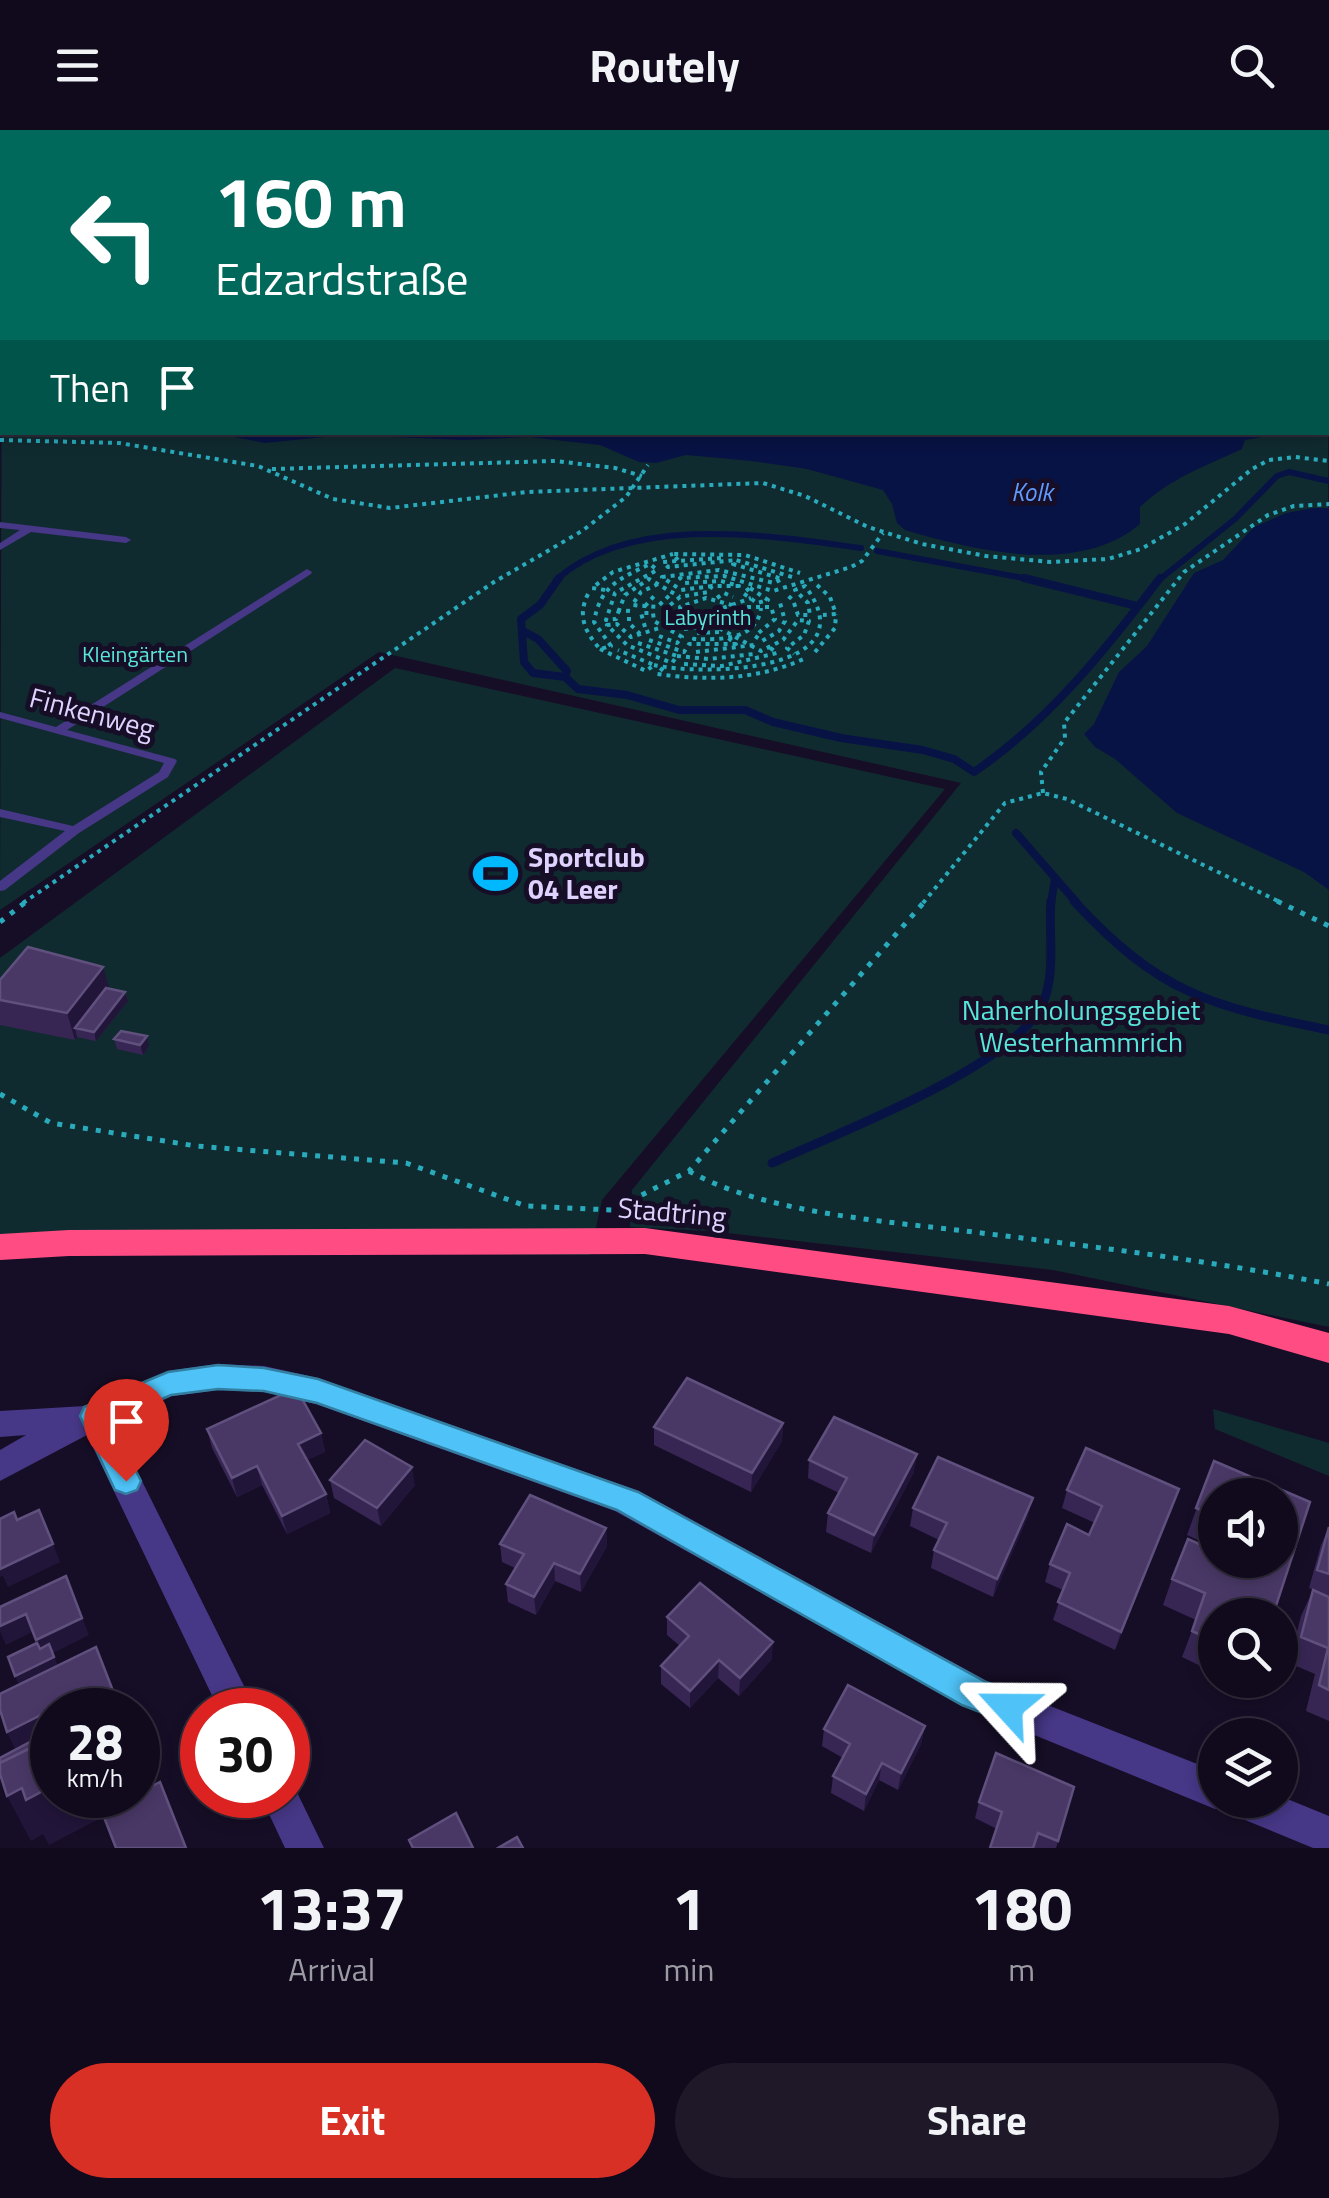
<!DOCTYPE html>
<meta charset="utf-8">
<style>
:root{--surface:#100a1c;--page:#1e1829;--text:#f1f3f6;--muted:#9c9aa3;--line:#302b3b;--accent:#d93025}
body{margin:0;font-family:"Titillium Web",sans-serif;background:var(--page);color:var(--text);height:100vh;display:flex;flex-direction:column;font-size:38px;white-space:nowrap}
*{box-sizing:border-box;margin:0}
p{font-size:32px;color:var(--muted)}
.icon{flex:none;width:55px;height:55px;fill:none;stroke:currentColor;stroke-width:2;stroke-linecap:round;stroke-linejoin:round}
.map{position:relative;height:1718px;overflow:hidden}
.drawer{display:flex;flex-direction:column;background:var(--surface);flex:1}
.drawer>*{flex:none}
.top-card{position:absolute;left:0px;top:0px;width:1330px;height:305px;box-shadow:0 5px 15px #0003,0 0 0 2px var(--line);background:#00695c;color:#fff;overflow:hidden}
.fabs{position:absolute;left:1198px;top:1348px;display:grid;gap:20px}
.fabs a{display:grid;place-items:center;width:100px;height:100px;border-radius:50%;background:var(--surface);box-shadow:0 5px 15px #0003,0 0 0 2px var(--line);font-size:50px}
.speed{position:absolute;left:30px;top:1558px;display:flex;gap:20px;font-size:50px;font-weight:700;text-align:center}
.speed>*{display:grid;place-content:center;width:130px;height:130px;border-radius:50%;background:var(--surface);box-shadow:0 5px 15px #0003,0 0 0 2px var(--line);line-height:1}
.speed small{font-size:25px;font-weight:400}
.speed .limit{border:15px solid #d22;background:#fff;color:#111}
.pin{position:absolute;display:grid;place-items:center;width:85px;height:85px;color:#fff;margin:-102px -42px;border-radius:50% 50% 50% 0;rotate:-45deg;box-shadow:0 0 10px #0007}
.pin .icon{rotate:45deg}
.me{position:absolute;width:110px;margin:-55px;rotate:294deg;stroke-linejoin:round;filter:drop-shadow(0 0 8px #0008)}
.turn{display:flex;align-items:center;gap:35px;height:210px;padding:0 50px;font-size:45px}
.turn .icon{width:130px;height:130px;stroke-width:2.5}
.turn b{display:block;font-size:70px;line-height:85px}
.then{display:flex;align-items:center;height:95px;padding:0 50px;background:#0003;gap:20px;font-size:38px}
.eta{display:flex;justify-content:space-evenly;align-items:center;height:170px;text-align:center}
.eta b{font-size:60px;font-weight:700;line-height:70px}
.action{display:flex;gap:20px;margin-top:auto;padding:20px 50px}
.action a{flex:1;height:115px;border-radius:60px;background:var(--accent);color:#fff;font-size:40px;font-weight:700;line-height:115px;text-align:center}
.action a+a{background:var(--page);color:var(--text)}
header{display:flex;justify-content:space-between;align-items:center;height:130px;padding:0 50px;background:var(--surface);font-size:45px;font-weight:700}
.map>svg:first-child{display:block}
.green{fill:#102b30}
.water{fill:#081345}
.lines{fill:none;stroke-linecap:round;stroke-linejoin:round}
.stream-far3{stroke:#081345;stroke-width:5}
.stream-far2{stroke:#081345;stroke-width:6}
.stream-far1{stroke:#081345;stroke-width:8}
.stream{stroke:#081345;stroke-width:9}
.path-far2{stroke:#29abbc;stroke-width:2.5;stroke-dasharray:2.5 4;stroke-linecap:butt}
.path-far1{stroke:#29abbc;stroke-width:4;stroke-dasharray:4 5;stroke-linecap:butt}
.path{stroke:#29abbc;stroke-width:5;stroke-dasharray:5 8;stroke-linecap:butt}
.lane{fill:#473787;fill-rule:evenodd}
.street{fill:#473787;fill-rule:evenodd}
.highway{fill:#ff4d84;fill-rule:evenodd}
.wall{fill:#372654}
.shaded-wall{fill:#22153a}
.building{fill:#493866;stroke:#60507e;stroke-width:2.5}
.route{fill:#4fc3f7;stroke:#337fa1;stroke-width:2.5}
.labels{text-anchor:middle;stroke-width:10;stroke-linejoin:round;paint-order:stroke}
.far-park-label{font-size:22px;fill:#58e5da;stroke:#160e26}
.far-water-label{font-size:25px;font-style:italic;fill:#609aff;stroke:#160e26}
.street-label{font-size:28px;fill:#dfd2ff;stroke:#160e26}
.poi-label{font-size:28px;font-weight:bold;fill:#dfd2ff;stroke:#160e26;text-anchor:start}
.park-label{font-size:28px;fill:#58e5da;stroke:#160e26}
</style>
<header><svg class="icon" aria-label="menu" viewBox="0 0 24 24"><path d="M4 6h16M4 12h16M4 18h16"/></svg>Routely<svg class="icon" aria-label="search" viewBox="0 0 24 24"><circle cx="10" cy="10" r="6"/><path d="M15 15l6 6"/></svg></header>
<div class="map">
<svg width="1329" height="1718" viewBox="0 0 1329 1718">
<rect width="100%" height="100%" fill="#160e26"/>
<!-- green -->
<path class="green" d="M174 0H1274L1286 2H171Z
M1328 11 1329 1197 1053 1140 710 1101 630 1097 632 1060 961 653 379 522 0 780 2 144V302H1328Z
M395 538 945 659 602 1070 590 1125 69 1122 0 1127V828Z
M1213 1279 1329 1313V1346L1215 1299Z"/>
<!-- water -->
<path class="water" d="M83 303H1284L1245 310 1242 319C1205 336 1171 348 1140 377V394C1079 446 976 421 905 400L897 393 892 374 883 360 807 339 751 331 686 325 656 333 639 332 600 315 529 307 464 310 344 305 265 313 234 307H121Z
M1313 378H1329V760L1304 742 1177 683 1115 629 1095 617 1084 604 1094 594 1119 542 1147 516 1194 443 1223 430 1254 397 1286 383Z"/>
<g class="lines">
<!-- stream-far3 -->
<path class="stream-far3" d="M544 0 566 2
M1280 0 1292 2"/>
<!-- stream-far2 -->
<path class="stream-far2" d="M877 421 1034 450
M556 450C632 382 770 406 861 418
M1159 450 1235 389 1277 346 1289 342 1329 351"/>
<!-- stream-far1 -->
<path class="stream-far1" d="M559 448 540 475 521 489 524 532 533 543 565 547 578 559 627 565 679 580H745L773 592 841 608 923 620 954 629 974 642C1048 592 1107 518 1160 448
M1024 448 1137 476
M523 501 538 509 567 541 565 547
M1016 703 1077 773
M1051 773 1055 749"/>
<!-- stream -->
<path class="stream" d="M1074 771C1159 863 1209 876 1329 900
M772 1033C837 1003 1008 939 1041 877 1057 846 1048 804 1051 771"/>
<!-- path-far2 -->
<path class="path-far2" d="M1148 0 1159 2"/>
<!-- path-far1 -->
<path class="path-far1" d="M0 310 119 313 258 336 333 369 390 378 527 362 763 353 805 366 868 397 922 414 986 426 1051 432 1108 429 1141 419 1185 394 1252 339 1269 330 1295 327 1329 331
M272 339 555 331 615 338 642 346
M721 428 663 432 668 437 736 430
M678 430 673 424 745 425 800 443
M658 454 641 462 632 475 657 477 672 463
M817 455 830 467 836 484 823 485
M712 456 681 460 662 447 719 440 774 453 782 449 733 434 736 430 792 447
M750 458 768 470 757 473 743 463Z
M605 460 592 458 613 442 673 424
M588 464C577 486 585 502 600 519L611 516 594 492C600 456 619 449 650 434L657 440 615 463 606 490 616 489 619 480
M717 468 724 463 733 467
M732 475 751 468
M645 476 657 463
M747 477H771L775 489 755 506 762 511 779 501 785 491 779 469
M630 481 619 480 625 465 649 449 680 467
M736 484 731 492 738 496 748 488 749 480
M629 487V493L640 504
M645 497 641 483H653L654 491 682 507 677 513 659 506
M684 499 715 496 761 521 783 510 798 490 809 491 804 505 787 518 794 524
M719 502 697 503 694 509C720 510 757 510 761 478
M649 510 684 522 689 514H736L728 508
M638 513 677 526 672 533 627 515 607 495 617 494 631 507 732 475 706 468 680 477 681 486 670 489 669 476 680 467 708 462 712 456H739L721 451 685 453 680 448 724 446 773 461 851 437 862 431 883 403
M600 519 646 541 654 535 618 520
M696 522 754 515
M815 522 835 498 836 484
M677 526 709 529 754 524
M684 534 722 536 777 523 769 517
M654 535C702 546 871 543 805 456L795 460 808 473 810 485H798L793 470 785 463
M663 538 657 544C709 551 758 550 806 528
M1043 663 1041 642 1065 608 1064 593 1184 442 1268 385 1294 376 1329 374
M23 773 494 452 582 401 626 367 648 335
M923 773 1005 673 1043 663 1067 669 1282 773"/>
<!-- path -->
<path class="path" d="M1277 771 1329 796
M0 792 27 771
M0 964 51 993 196 1016 406 1033 526 1076 612 1080 689 1041 925 771
M689 1041C761 1082 882 1091 965 1101 1087 1116 1208 1130 1329 1154"/>
<!-- lane -->
<path class="lane" d="M0 392 126 407 131 410 126 413 31 402 0 420V413L20 400 0 398Z
M307 439 312 442 311 444 67 600 175 629 177 631 168 647 79 703 5 760 0 761V751L65 701 0 687V679L73 696 159 642 164 633 0 588V582L56 597Z"/>
<!-- street -->
<path class="street" d="M218 1234 264 1236 318 1248 639 1361 987 1551 1215 1641V1670H1280V1666L1329 1686V1718H1313L1228 1683 1224 1675 1215 1679 961 1575 615 1381 316 1274 264 1262 218 1260 172 1266 113 1293 256 1580H219L87 1305 0 1351V1320L26 1305 0 1307V1281L85 1276 168 1241Z
M288 1650 292 1652 324 1718H285L260 1665H288Z"/>
<!-- highway -->
<path class="highway" d="M645 1098 1229 1176 1329 1203V1233L1229 1204 645 1124 69 1126 0 1130V1104L69 1100Z"/>
</g>
<!-- wall -->
<path class="wall" d="M0 850 109 859 125 862 128 871 96 911 77 907 75 910 0 895Z
M114 909 149 916 143 925 117 919Z
M783 1293 782 1311 751 1362 654 1315V1297Z
M207 1299 321 1303 325 1322 307 1330 326 1364 330 1383 287 1404 262 1355 237 1367 212 1318Z
M809 1330 914 1342 871 1423 826 1402 828 1383 839 1363 808 1348Z
M1214 1331 1310 1372 1273 1485H1215V1543L1182 1527 1196 1490 1163 1475 1172 1449 1188 1409 1215 1421V1430H1280V1365H1215V1418L1187 1405Z
M330 1350 415 1355 381 1396 334 1368Z
M1179 1359 1115 1520 1053 1490 1063 1460 1045 1452 1050 1434 1089 1405 1095 1393 1062 1378 1067 1360Z
M913 1378 1028 1386 993 1467 931 1438 934 1420 939 1410 910 1396Z
M1329 1397V1466L1309 1458 1321 1415Z
M606 1398 607 1416 581 1462 555 1451 536 1485 508 1472 506 1454 515 1438 502 1432 500 1414Z
M1313 1460 1329 1467V1591L1306 1581 1315 1544 1289 1533 1301 1486Z
M667 1487 772 1529 739 1566 718 1548 690 1578 661 1554V1536L680 1516 667 1505Z
M1230 1550H1249L1246 1558Z
M925 1596 921 1614 898 1660 879 1650 864 1681 831 1663 833 1646 843 1628 822 1616 824 1599Z
M1074 1657 1056 1718H990L997 1699 975 1688 979 1672Z"/>
<!-- shaded-wall -->
<path class="shaded-wall" d="M103 837 111 864 75 898 77 907 75 910 67 883Z
M125 862 128 871 96 911 94 902Z
M147 906 149 916 143 925 140 915Z
M783 1293 782 1311 751 1362 752 1343Z
M321 1303 325 1322 303 1332 298 1314Z
M917 1324 914 1342 871 1423 874 1405Z
M257 1336 262 1355 237 1367 232 1348Z
M412 1337 415 1355 381 1396 377 1378Z
M1179 1359 1173 1378 1115 1520 1121 1502Z
M326 1364 330 1383 287 1404 282 1386Z
M1033 1368 1028 1386 993 1467 997 1449Z
M606 1398 607 1416 581 1462 580 1444Z
M53 1414 60 1432 8 1457 3 1446 0 1447V1437Z
M554 1433 555 1451 536 1485 534 1467Z
M66 1446 89 1505 53 1523 58 1536 19 1555 15 1546 44 1528 36 1510Z
M26 1484 34 1501 6 1515 0 1501V1496Z
M773 1512 772 1529 739 1566 740 1548Z
M719 1530 718 1548 690 1578V1561Z
M103 1535 120 1578 117 1580H74Z
M47 1582 52 1591V1600L15 1619 7 1602Z
M925 1596 921 1614 898 1660 901 1643Z
M138 1615 159 1673 109 1684 49 1715 43 1704 31 1711 7 1666 22 1658 52 1656V1665H138Z
M882 1633 879 1650 864 1681 866 1664Z"/>
<!-- building -->
<path class="building" d="M28 817 103 837 67 883 0 870V850Z
M106 858 125 862 94 902 75 898Z
M121 901 147 906 140 915 114 909Z
M687 1248 783 1293 752 1343 654 1297Z
M296 1258 321 1303 298 1314 326 1364 282 1386 257 1336 232 1348 207 1299Z
M834 1287 917 1324 874 1405 828 1383 847 1348 809 1330Z
M365 1310 412 1337 377 1378 330 1350Z
M1086 1318 1179 1359 1121 1502 1058 1472 1070 1443 1050 1434 1067 1394 1089 1405 1102 1376 1067 1360Z
M938 1327 1033 1368 997 1449 934 1420 947 1393 913 1378Z
M1214 1331 1310 1372 1273 1485H1215V1512L1192 1501 1205 1463 1172 1449 1188 1409 1215 1421V1430H1280V1365H1215V1386L1196 1378Z
M530 1365 606 1398 580 1444 554 1433 534 1467 506 1454 524 1424 500 1414Z
M39 1380 53 1414 0 1439V1389L14 1382 17 1390Z
M1329 1397V1444L1317 1440Z
M66 1446 82 1488 36 1510 26 1484 0 1496V1477Z
M700 1453 773 1512 740 1548 719 1530 690 1561 661 1536 689 1506 667 1487Z
M1313 1460 1329 1467V1560L1319 1555 1328 1518 1301 1507Z
M37 1513 40 1519 49 1514 54 1527 15 1546 8 1527Z
M96 1517 113 1561 74 1580H52V1591L50 1592 47 1582 7 1602 0 1580V1564Z
M848 1555 925 1596 901 1643 882 1633 866 1664 833 1646 850 1614 824 1599Z
M118 1566 123 1580H90Z
M43 1605 45 1611 0 1633V1628Z
M52 1607V1656L26 1670 22 1658 7 1666 0 1644V1633Z
M996 1623 1074 1657 1058 1711 1038 1703 1033 1718H990L1002 1682 979 1672Z
M160 1652 186 1718H116L102 1682Z
M456 1683 473 1718H413L409 1710Z
M517 1707 523 1718H498Z"/>
<!-- route -->
<path class="route" d="M218 1235 264 1238 318 1249 638 1362 986 1552 1020 1566 1025 1577 1020 1589 1008 1593 962 1575 617 1380 317 1273 264 1261 218 1259 171 1265 111 1291 141 1351 137 1360 126 1364 115 1360 80 1286 84 1277 168 1242Z"/>
<!-- icons -->
<defs>
<symbol id="stadium-bare" viewBox="-9 -9 18 18"><path d="M0-5a6.5 5 0 1 0 0 10a6.5 5 0 1 0 0-10ZM-3.5-1.8h7v3.6h-7Z" fill="#00b8fd" stroke="#160e26" stroke-width="2.5" paint-order="stroke"/></symbol>
</defs>
<g fill-rule="evenodd">
<use href="#stadium-bare" x="464" y="712" width="63" height="63"/>
</g>
<g class="labels">
<!-- far-park labels -->
<g class="far-park-label">
<text x="708" y="495">Labyrinth</text>
<text x="135" y="532">Kleingärten</text>
</g>
<!-- far-water labels -->
<g class="far-water-label">
<text x="1032" y="371">Kolk</text>
</g>
<!-- street labels -->
<g class="street-label">
<text transform="translate(92 583) rotate(15)" y="10">Finkenweg</text>
<text transform="translate(672 1082) rotate(5)" y="10">Stadtring</text>
</g>
<!-- poi labels -->
<g class="poi-label">
<text x="528" y="737">Sportclub<tspan x="528" dy="32">04 Leer</tspan></text>
</g>
<!-- park labels -->
<g class="park-label">
<text x="1081" y="890">Naherholungsgebiet<tspan x="1081" dy="32">Westerhammrich</tspan></text>
</g>
</g>
</svg>
<div class="fabs">
<a><svg class="icon" aria-label="sound" viewBox="0 0 24 24"><path d="M4 9h4l5-4v14l-5-4H4zM17 9q2 3 0 6"/></svg></a>
<a><svg class="icon" aria-label="search" viewBox="0 0 24 24"><circle cx="10" cy="10" r="6"/><path d="M15 15l6 6"/></svg></a>
<a><svg class="icon" aria-label="layers" viewBox="0 0 24 24"><path d="M12 4l9 5-9 5-9-5zM3 14l9 5 9-5"/></svg></a>
</div>
<div class="speed"><div>28<small>km/h</small></div><div class="limit">30</div></div>
<div class="pin" style="left:126px;top:1351px;background:#d93025"><svg class="icon" aria-label="arrive" viewBox="0 0 24 24"><path d="M6 21V4h12l-3 4 3 4H6"/></svg></div>
<svg class="me" style="left:1008px;top:1577px" viewBox="-20 -20 40 40"><path d="M0-17L14 15 0 8-14 15z" fill="#4fc3f7" stroke="#fff" stroke-width="4"/></svg>
<div class="top-card">
<div class="turn"><svg class="icon" aria-label="left" viewBox="0 0 24 24"><path d="M17 20v-9H6M10 6l-5 5 5 5"/></svg><div><b>160 m</b>Edzardstraße</div></div>
<div class="then">Then<svg class="icon" aria-label="arrive" viewBox="0 0 24 24"><path d="M6 21V4h12l-3 4 3 4H6"/></svg></div>
</div>
</div>
<section class="drawer">
<div class="eta">
<div><b>13:37</b><p>Arrival</p></div>
<div><b>1</b><p>min</p></div>
<div><b>180</b><p>m</p></div>
</div>
<div class="action"><a>Exit</a><a>Share</a></div>
</section>
